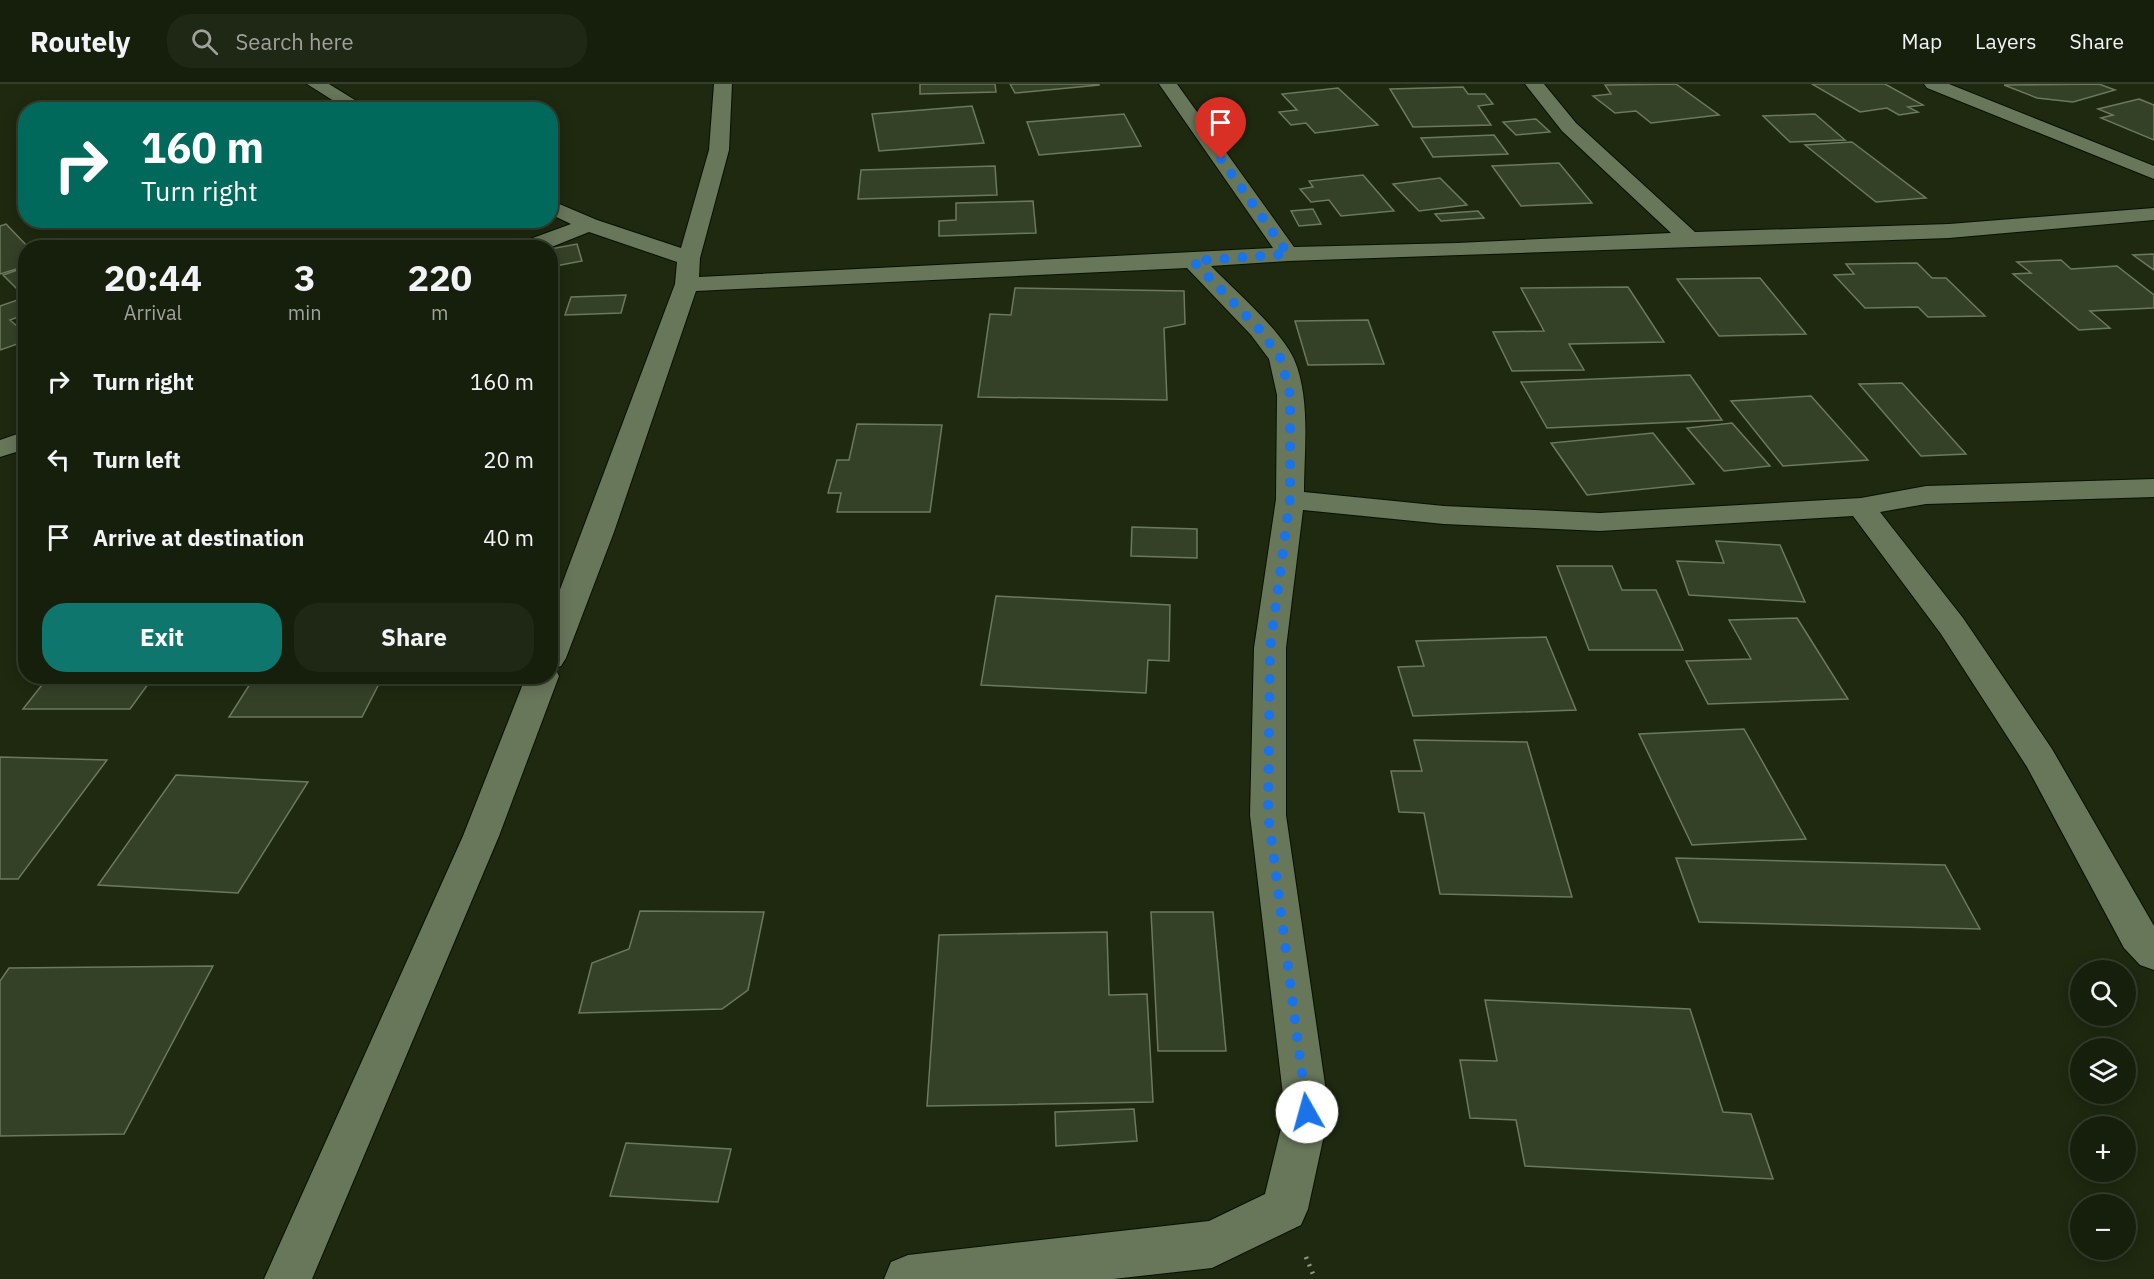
<!DOCTYPE html>
<meta charset="utf-8">
<style>
:root{--surface:#161f0c;--page:#1f2715;--text:#f1f3f6;--muted:#9ea29d;--line:#353d2d;--accent:#0f766e}
body{margin:0;font-family:"IBM Plex Sans",sans-serif;background:var(--page);color:var(--text);height:100vh;display:flex;flex-direction:column;font-size:22px;white-space:nowrap}
*{box-sizing:border-box;margin:0}
p{font-size:20px;color:var(--muted)}
.icon{flex:none;width:33px;height:33px;fill:none;stroke:currentColor;stroke-width:2;stroke-linecap:round;stroke-linejoin:round}
.map{position:relative;flex:1;overflow:hidden}
.details{position:absolute;left:18px;top:156px;width:540px;height:444px;display:flex;flex-direction:column;background:var(--surface);border-radius:24px;box-shadow:0 3px 15px #0003,0 0 0 2px var(--line)}
.details>*{flex:none}
.guide{position:absolute;left:18px;top:18px;width:540px;height:126px;border-radius:24px;box-shadow:0 3px 15px #0003,0 0 0 2px var(--line);background:#00695c;color:#fff;overflow:hidden}
.fabs{position:absolute;left:2070px;top:876px;display:grid;gap:12px}
.fabs a{display:grid;place-items:center;width:66px;height:66px;border-radius:50%;background:var(--surface);box-shadow:0 3px 15px #0003,0 0 0 2px var(--line);font-size:30px}
.pin{position:absolute;display:grid;place-items:center;width:51px;height:51px;color:#fff;margin:-62px -26px;border-radius:50% 50% 50% 0;rotate:-45deg;box-shadow:0 0 6px #0007}
.pin .icon{rotate:45deg}
.me{position:absolute;width:66px;margin:-33px;rotate:353deg;stroke-linejoin:round;filter:drop-shadow(0 0 4px #0008)}
.turn{display:flex;align-items:center;gap:21px;height:126px;padding:0 24px;font-size:27px}
.turn .icon{width:78px;height:78px;stroke-width:2.5}
.turn b{display:block;font-size:42px;line-height:51px}
.eta{display:flex;justify-content:space-evenly;align-items:center;height:102px;text-align:center}
.eta b{font-size:36px;font-weight:700;line-height:42px}
.button{display:flex;gap:12px;margin-top:auto;padding:12px 24px}
.button a{flex:1;height:69px;border-radius:24px;background:var(--accent);color:#fff;font-size:24px;font-weight:700;line-height:69px;text-align:center}
.button a+a{background:var(--page);color:var(--text)}
ul{padding:0;list-style:none}
li{display:flex;align-items:center;gap:18px;height:78px;padding:0 24px}
li div{flex:1}
li b{display:block;font-size:22px}
li em{font-style:normal}
header{display:flex;align-items:center;gap:36px;box-sizing:border-box;height:84px;padding:0 30px;background:var(--surface);border-bottom:2px solid var(--line)}
header strong{font-size:28px}
nav{display:flex;gap:33px;margin-inline-start:auto;font-size:21px}
.search{width:420px;height:54px;background:var(--page);display:flex;align-items:center;gap:15px;box-sizing:border-box;padding:0 21px;border-radius:24px;color:var(--muted);font-size:22px}
.map>svg:first-child{display:block}
.building{fill:#354127;stroke:#6c795d;stroke-width:1.5}
.lines{fill:none;stroke-linecap:round;stroke-linejoin:round}
.minor-casing{stroke:#081100;stroke-width:2}
.path{stroke:#909985;stroke-width:4.5;stroke-dasharray:2 6;stroke-linecap:butt}
.minor{fill:#68765a;fill-rule:evenodd}
.route{stroke:#1a73e8;stroke-width:10;stroke-dasharray:0 18}
</style>
<header>
<strong>Routely</strong>
<div class="search"><svg class="icon" aria-label="search" viewBox="0 0 24 24"><circle cx="10" cy="10" r="6"/><path d="M15 15l6 6"/></svg>Search here</div>
<nav><a>Map</a><a>Layers</a><a>Share</a></nav>
</header>
<div class="map">
<svg width="2154" height="1195" viewBox="0 0 2154 1195">
<rect width="100%" height="100%" fill="#1e2910"/>
<!-- building -->
<path class="building" d="M920 0H995L996 8 920 10Z
M1010 0H1099V1L1015 9Z
M1676 0 1719 31 1651 39 1636 27 1615 29 1593 12 1611 10 1605 1Z
M1812 0H1885L1923 21 1908 23 1918 28 1899 31 1887 24 1860 28Z
M2099 0 2115 6 2073 18 2037 14 2004 1Z
M1463 3 1468 10H1485L1493 20 1478 22 1491 41 1413 43 1390 5Z
M1338 4 1378 41 1315 49 1306 39 1291 41 1279 28 1297 26 1282 10Z
M2139 15 2154 21V56L2101 34 2113 31 2098 25Z
M972 22 984 59 879 67 872 30Z
M1124 30 1141 62 1039 71 1027 38Z
M1815 30 1845 56 1790 58 1763 32Z
M1536 35 1550 48 1516 51 1503 38Z
M1494 51 1508 70 1433 73 1421 54Z
M1852 58 1926 114 1876 118 1805 61Z
M1559 79 1592 119 1521 122 1492 82Z
M995 82 997 111 858 115 861 86Z
M1363 91 1394 127 1341 132 1329 116 1311 118 1300 105 1313 103 1309 97Z
M1440 94 1467 121 1419 127 1393 100Z
M1033 117 1036 149 939 152V137L956 136V119Z
M1313 125 1321 140 1299 142 1291 127Z
M1478 127 1484 134 1441 137 1435 130Z
M6 140 29 164H26V182L0 190V142Z
M577 160 582 177 550 183V165Z
M2154 170V186L2133 171Z
M2061 176 2071 185 2117 182 2154 211V224L2090 227 2110 244 2079 246 2013 190 2031 189 2017 178Z
M1917 179 1932 194H1946L1985 232 1928 233 1918 223 1865 224 1834 191 1854 190 1846 180Z
M26 183V206L20 208 3 191Z
M1760 194 1806 250 1719 252 1677 195Z
M1628 203 1664 258 1569 260 1584 286 1512 287 1493 248 1544 247 1521 204Z
M1015 204 1184 207 1185 240 1164 244 1167 316 978 313 990 230 1011 231Z
M626 211 621 229 565 231 571 213Z
M26 213V230L10 236 26 250V257L0 266V222Z
M1368 236 1384 280 1308 281 1295 237Z
M1690 291 1722 336 1547 344 1521 298Z
M1902 299 1966 370 1921 372 1859 300Z
M1811 312 1868 376 1783 382 1731 317Z
M1732 339 1770 382 1724 387 1687 344Z
M857 340 942 341 930 428H837L841 409H828L837 376H849Z
M1653 349 1694 400 1587 411 1551 359Z
M1132 443 1197 445V474L1131 472Z
M1716 457 1780 461 1805 518 1689 511 1677 477 1724 479Z
M1557 482H1612L1622 506H1656L1683 566H1589Z
M996 512 1170 521 1169 577 1148 576 1146 609 981 601Z
M1797 534 1848 615 1708 620 1686 577 1751 575 1729 536Z
M1546 553 1576 626 1413 632 1398 583 1424 582 1416 557Z
M49 592H154L130 625H23Z
M233 592H383L362 633H229L250 600H228Z
M1744 645 1806 755 1692 761 1639 650Z
M1414 656 1527 658 1572 813 1440 810 1424 729 1399 728 1391 687H1422Z
M0 673 107 676 18 795H0Z
M176 691 308 698 238 809 98 801Z
M1676 774 1945 781 1980 845 1699 838Z
M640 827 764 828 748 906 722 925 579 929 592 879 629 865Z
M1151 828H1213L1226 967H1158Z
M1107 848 1109 911 1147 910 1153 1018 927 1022 939 851Z
M213 882 124 1050 0 1052V897L9 884Z
M1485 916 1690 925 1723 1028 1751 1030 1773 1095 1525 1082 1516 1036 1470 1034 1460 976 1497 977Z
M1134 1025 1137 1057 1056 1062 1055 1028Z
M626 1059 731 1065 718 1118 610 1112Z"/>
<g class="lines">
<defs>
<path id="minor" d="M307 0H329L371 26H348Z
M714 0H732L729 66 700 174 699 193 1273 164 1159 0H1177L1294 163 1457 159 1671 149 1562 47 1525 0H1544L1576 39 1695 148 1949 140 2154 124V136L1949 154 1288 177 1211 182C1235 207 1280 245 1294 275 1311 315 1304 366 1304 408L1444 422 1600 429 1861 414 1926 402 2154 395V413L1926 420 1880 428 1963 534 2052 665 2154 842V886L2140 881 2124 864 2027 683 1941 550 1853 432 1600 447 1444 440 1303 426 1286 564V731L1329 1028 1308 1125 1301 1141 1212 1184 1113 1195H884L891 1178 908 1171 1209 1137 1265 1110 1285 1028 1250 731 1254 564 1276 415 1277 311 1269 275 1251 251 1187 184 696 207 614 448 566 574 561 582 555 584 559 592 499 752 312 1195H264L463 752 526 592H550V532L675 200 677 178 589 148 549 164H516L519 159 571 140 550 130V116L597 136 681 164 709 66Z
M1924 0H1949L2154 82V95L1927 4Z
M26 347V365L0 373V356Z"/>
</defs>
<!-- minor casing -->
<use href="#minor" class="minor-casing"/>
<!-- path -->
<path class="path" d="M1306 1173 1315 1195"/>
<!-- minor -->
<use href="#minor" class="minor"/>
</g>
<g class="lines">
<!-- route -->
<path class="route" d="M1221 75 1288 170 1193 177 1260 246 1281 275 1290 311V415L1270 564 1268 730 1307 1028"/>
</g>
</svg>
<div class="fabs">
<a><svg class="icon" aria-label="search" viewBox="0 0 24 24"><circle cx="10" cy="10" r="6"/><path d="M15 15l6 6"/></svg></a>
<a><svg class="icon" aria-label="layers" viewBox="0 0 24 24"><path d="M12 4l9 5-9 5-9-5zM3 14l9 5 9-5"/></svg></a>
<a>+</a>
<a>−</a>
</div>
<div class="pin" style="left:1221px;top:75px;background:#d93025"><svg class="icon" aria-label="arrive" viewBox="0 0 24 24"><path d="M6 21V4h12l-3 4 3 4H6"/></svg></div>
<svg class="me" style="left:1307px;top:1028px" viewBox="-20 -20 40 40"><circle r="19" fill="#fff"/><path d="M0-13L10 11 0 6-10 11z" fill="#1a73e8"/></svg>
<div class="guide">
<div class="turn"><svg class="icon" aria-label="right" viewBox="0 0 24 24"><path d="M7 20v-9h11M14 6l5 5-5 5"/></svg><div><b>160 m</b>Turn right</div></div>
</div>
<section class="details">
<div class="eta">
<div><b>20:44</b><p>Arrival</p></div>
<div><b>3</b><p>min</p></div>
<div><b>220</b><p>m</p></div>
</div>
<ul>
<li><svg class="icon" aria-label="right" viewBox="0 0 24 24"><path d="M7 20v-9h11M14 6l5 5-5 5"/></svg><div><b>Turn right</b></div><em>160 m</em></li>
<li><svg class="icon" aria-label="left" viewBox="0 0 24 24"><path d="M17 20v-9H6M10 6l-5 5 5 5"/></svg><div><b>Turn left</b></div><em>20 m</em></li>
<li><svg class="icon" aria-label="arrive" viewBox="0 0 24 24"><path d="M6 21V4h12l-3 4 3 4H6"/></svg><div><b>Arrive at destination</b></div><em>40 m</em></li>
</ul>
<div class="button"><a>Exit</a><a>Share</a></div>
</section>
</div>
